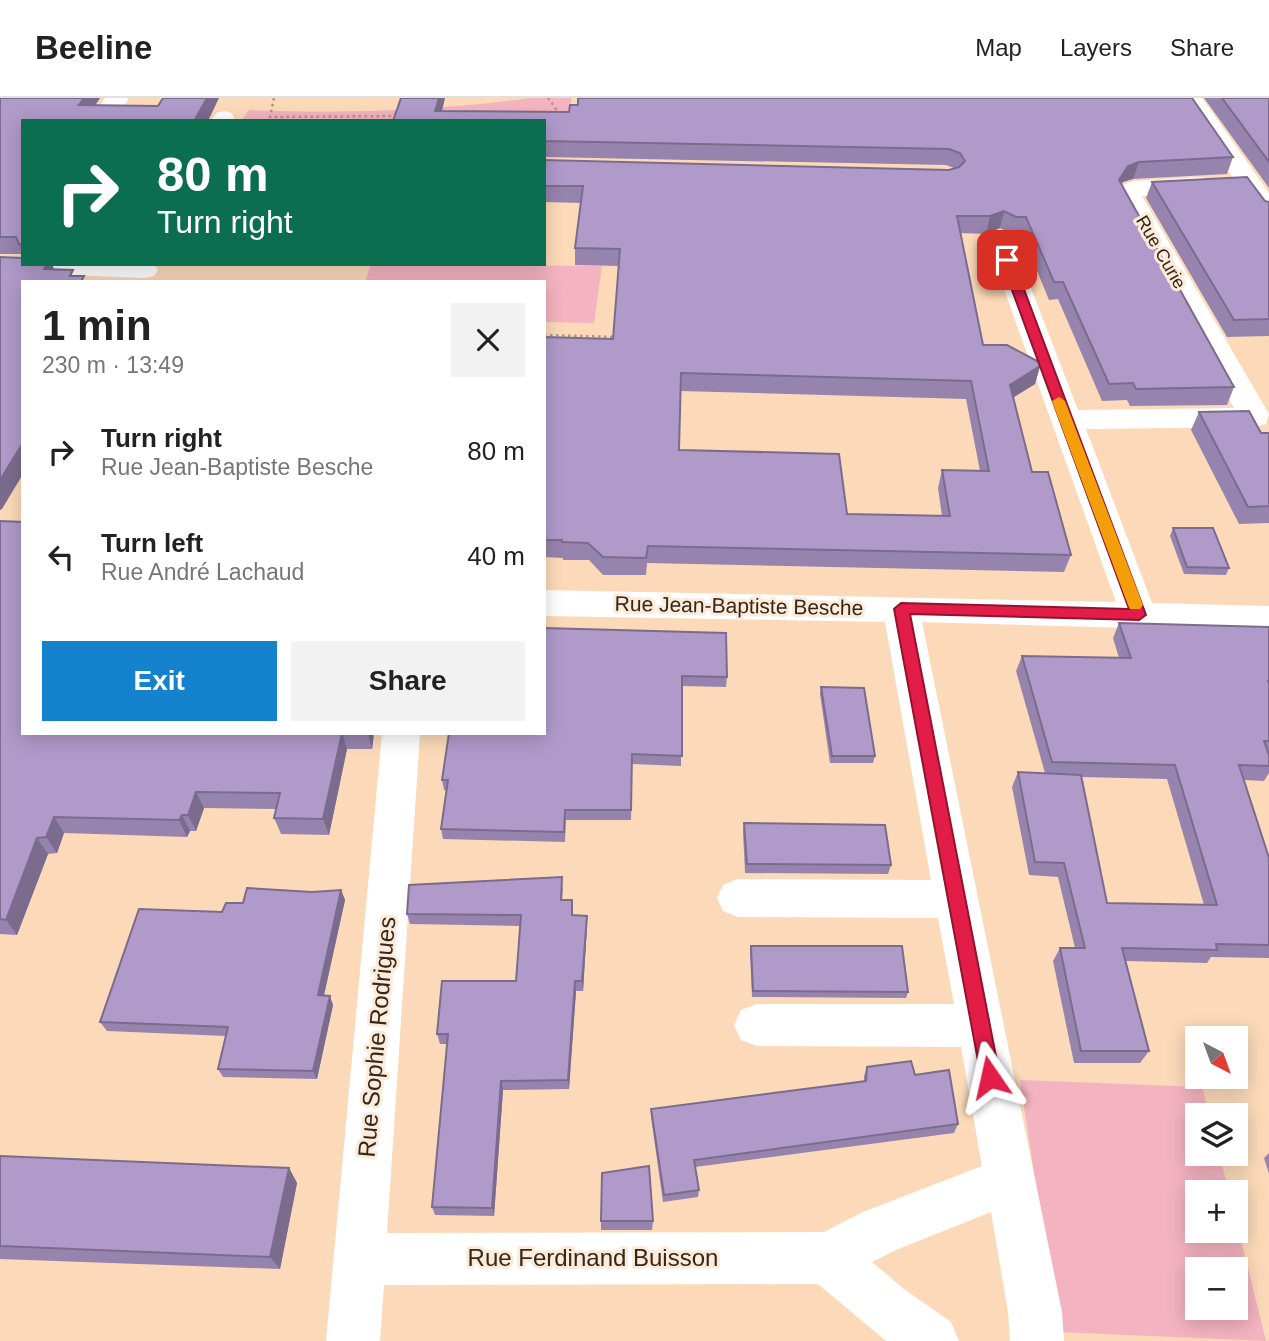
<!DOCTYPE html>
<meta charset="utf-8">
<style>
:root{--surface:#fff;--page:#f2f2f2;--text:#222;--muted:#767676;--line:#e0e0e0;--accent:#1482cc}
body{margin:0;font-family:Helvetica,sans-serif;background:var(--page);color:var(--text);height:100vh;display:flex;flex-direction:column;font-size:26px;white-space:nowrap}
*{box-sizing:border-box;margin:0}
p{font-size:23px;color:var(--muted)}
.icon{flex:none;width:38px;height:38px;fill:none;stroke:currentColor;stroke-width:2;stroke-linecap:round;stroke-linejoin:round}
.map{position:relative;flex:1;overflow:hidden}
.side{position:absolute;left:21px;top:182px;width:525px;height:455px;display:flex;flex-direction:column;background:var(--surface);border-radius:0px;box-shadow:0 4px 18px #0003}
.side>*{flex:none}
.banner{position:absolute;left:21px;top:21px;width:525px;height:147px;border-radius:0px;box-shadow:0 4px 18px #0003;background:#0b6e4f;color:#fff;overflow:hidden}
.needle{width:46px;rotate:139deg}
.controls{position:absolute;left:1185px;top:928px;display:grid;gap:14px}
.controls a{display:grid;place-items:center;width:63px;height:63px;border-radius:0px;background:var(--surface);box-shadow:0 4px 18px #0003;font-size:35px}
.pin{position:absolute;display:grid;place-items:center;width:60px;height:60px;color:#fff;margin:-30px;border-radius:14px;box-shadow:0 4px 10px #0006}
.me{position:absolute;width:77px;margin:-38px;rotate:349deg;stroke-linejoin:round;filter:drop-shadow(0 0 5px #0008)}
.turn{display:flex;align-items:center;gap:24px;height:147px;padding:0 21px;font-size:32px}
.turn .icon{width:91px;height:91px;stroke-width:2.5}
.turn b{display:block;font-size:49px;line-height:60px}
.round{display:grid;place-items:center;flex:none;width:74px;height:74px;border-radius:0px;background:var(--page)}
.headline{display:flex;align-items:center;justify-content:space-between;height:119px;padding:0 21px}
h1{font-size:42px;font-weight:700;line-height:52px}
.action{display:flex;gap:14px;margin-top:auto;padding:14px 21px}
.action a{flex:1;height:80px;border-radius:0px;background:var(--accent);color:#fff;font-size:28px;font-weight:700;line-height:80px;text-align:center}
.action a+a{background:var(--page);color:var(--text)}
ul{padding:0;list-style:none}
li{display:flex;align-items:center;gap:21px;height:105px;padding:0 21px}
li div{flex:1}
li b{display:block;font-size:26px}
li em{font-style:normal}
header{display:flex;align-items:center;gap:42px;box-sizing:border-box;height:98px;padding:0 35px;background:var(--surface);border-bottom:2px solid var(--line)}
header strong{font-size:33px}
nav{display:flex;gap:38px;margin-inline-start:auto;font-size:24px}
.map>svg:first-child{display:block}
.green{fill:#f4b3c0;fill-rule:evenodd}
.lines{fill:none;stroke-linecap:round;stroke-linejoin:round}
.path{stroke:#b2977c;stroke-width:2.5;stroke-dasharray:2.5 3.5;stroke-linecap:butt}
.minor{fill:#fff;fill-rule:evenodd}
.wall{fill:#9784ae;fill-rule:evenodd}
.shaded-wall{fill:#7b6c8d}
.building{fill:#b09aca;stroke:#7b6c8d;stroke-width:2;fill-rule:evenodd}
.route{fill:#e11d48;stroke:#92132f;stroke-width:2}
.slow{fill:#f59e0b}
.labels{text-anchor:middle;stroke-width:6;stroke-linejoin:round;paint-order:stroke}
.far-street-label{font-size:18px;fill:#372717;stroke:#fceada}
.street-label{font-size:21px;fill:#372717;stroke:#fceada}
.near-street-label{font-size:24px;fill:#372717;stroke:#fceada}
</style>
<header>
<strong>Beeline</strong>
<nav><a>Map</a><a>Layers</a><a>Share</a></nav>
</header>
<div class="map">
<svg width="1269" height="1243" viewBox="0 0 1269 1243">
<rect width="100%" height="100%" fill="#fcdab9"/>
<!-- green -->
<path class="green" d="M530 0H571V23H241L249 12C344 16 436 13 530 0Z
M371 166 602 168 594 225 544 224V184H365Z
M1020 982 1202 989 1209 1017H1197V1055H1219L1229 1094H1197V1132H1236V1122L1266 1243 1058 1234ZM1197 1171H1236V1209H1197Z"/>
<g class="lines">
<!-- path -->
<path class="path" d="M274 0 270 19 398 18
M548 0 556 11 549 16
M544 237 618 239"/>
<!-- minor -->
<path class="minor" d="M105 0H129L114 23H90Z
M1178 0H1202L1269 95V121L1260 119Z
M224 13 232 15 235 23H211L216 15Z
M1202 79 1211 82 1215 87 1211 92 1142 98 1269 316 1266 326 1255 329 1086 331 1152 505 1269 508V534L922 524 1062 1214 1064 1243H1010L1008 1214 991 1114 896 1152 872 1164 904 1191 951 1224 959 1243H886L818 1186 384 1187 380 1243H326L382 635H420L387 1135 824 1134 863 1114 982 1068 961 949 757 948 741 942 734 927 741 912 757 906H954L938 820 738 819 723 813 717 800 723 787 738 781 931 782 885 524 544 518V492L1116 504 986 141 990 135 999 133 1008 135 1012 141 1078 312 1234 310 1116 98 1125 86 1134 83Z
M0 158 23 159V166H154L158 172 154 178 144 180 0 174Z"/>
</g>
<!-- wall -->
<path class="wall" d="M0 0H100L95 7 23 23V156H0Z
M401 0H445L442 13 1233 59 1227 76 1133 81 1123 84 1121 87 1234 289 1227 307 1130 308 1127 302 1102 303 1058 201 1049 202 1022 136H1012L1000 130 986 136 960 135 983 247 1040 268 1035 286 1013 300 1032 374 1071 457 1064 474 647 465 646 477H603L589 462H563V460L544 459V239L613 241 619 168 575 167V150L581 105 544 104V62L949 72 954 70 946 67 544 59V23H393ZM680 293 966 301 980 373 942 372 938 390 942 418 847 416 679 352Z
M1204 0H1269V90Z
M1152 84 1269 104V238L1227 239 1146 100Z
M1199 314 1261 335H1269V425L1239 426 1191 332Z
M0 423 23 635H374L372 651H347L329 737 281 736 274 720 276 711 204 710 196 733H190L187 739 64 735 57 755 48 756 17 837 0 836Z
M1173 430 1229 470 1226 477 1184 476 1170 438Z
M1119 525 1269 529V675L1264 683 1244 682 1269 760V860L1211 859 1207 865 1126 863 1149 953 1140 965H1074L1053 863 1060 850H1075L1058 779 1029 777 1012 689 1018 674 1045 675 1016 573 1022 558 1119 560 1113 540ZM1081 679 1167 681 1204 807 1107 805Z
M544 530 727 579 726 589 682 588 681 668 632 666 631 722H566L565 744 443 741 441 731 447 692H444L442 682Z
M821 589 875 658 873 665H830L820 596Z
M744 725 891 767 888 776 745 775 743 734Z
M563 789 562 802 573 817 587 818V828L583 893H576L569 991 503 992 494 1118 435 1117 432 1109 447 946H440L437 936 516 883 520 828 410 826 407 816Z
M341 792 345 802 324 897 333 907 317 981 223 979 218 971 226 938 107 933 100 924 222 814 243 805 312 794Z
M751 848 908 894 906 900 752 899 750 854Z
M867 969 915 977 958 1026 954 1035 695 1069 699 1092 698 1099 663 1104 651 1019V1011L864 984V978Z
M1269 1055V1076L1264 1060Z
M0 1058 289 1070 297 1085 280 1171 0 1161Z
M601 1123H653L652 1132H601Z"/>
<!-- shaded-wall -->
<path class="shaded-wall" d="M84 0H100L85 23 79 7Z
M207 0H219L208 23H194Z
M439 0H445L439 23 435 13Z
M1139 64 1133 81 1123 84 1114 99 1119 82 1128 68Z
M1004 113 1000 130 986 136 990 118Z
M47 166H52L57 179 44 171Z
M1040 268 1035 286 1005 304 1010 287Z
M23 345V376L2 411 0 412V382Z
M342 635 347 651 329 737 323 721Z
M368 635H374L372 651Z
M196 694 204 710 196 733 188 717Z
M182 717 190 733 187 739 179 722Z
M54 719 64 735 57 755 46 739Z
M37 740 48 756 17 837 6 822Z
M341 792 345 802 322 906 318 897Z
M587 818V828L583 893 582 883Z
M575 883 576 893 569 991 568 982Z
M330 898 333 907 317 981 313 973Z
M501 983 503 992 494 1118 492 1110Z
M289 1070 297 1085 280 1171 270 1159Z"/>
<!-- building -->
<path class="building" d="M0 0H84L79 7 158 8 163 0H207L194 23H23V146H19L16 139H0Z
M401 0H439L435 13 569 14 570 7H578V0H1192L1233 59 1139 64 1128 68 1119 82 1234 289 1136 291 1133 285 1109 286 1063 184H1054L1026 119H1016L1004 113 990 118H957L983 247H1007L1039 264 1040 268 1010 287 1032 374H1048L1071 457 648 448 646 460 603 459 588 445 562 444V442H544V239L613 241 620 151 575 150 583 88H544V62L949 72 959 69 965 63 960 55 949 51 544 43V23H393ZM681 275 971 283 989 373 942 372 950 418 847 416 839 356 679 352Z
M1222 0H1269V64Z
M1247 79 1265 103 1269 104V221L1234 222 1152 84Z
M0 159 23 160V166H47L44 171 73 172 70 178H84L81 184H23V345L0 382Z
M1249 313 1261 335H1269V408L1248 409 1199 314Z
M0 423 23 424V635H342L323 721 274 720 280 695 196 694 188 717H182L179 722 54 719 46 739 37 740 6 822 0 821Z
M1173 430H1213L1229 470 1187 469Z
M1119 525 1269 529V583H1268L1269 586V643H1264L1269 657V668L1239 667 1269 760V847L1216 846 1217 852 1122 850 1149 953H1081L1060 850H1085L1064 765 1035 764 1018 674 1081 677 1107 805 1217 807 1175 667 1052 664 1022 558 1131 560Z
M544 530 726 535 727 579 682 578V658L632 656 631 712H565L564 734 441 731 448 682H442L449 635H544Z
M821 589 864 590 875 658H832Z
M744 725 885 727 891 767 747 766Z
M562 779 561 802H572V817L587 818 582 883H575L568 982 501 983 492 1110 432 1109 448 936H437L442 883H516L521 817 407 816 409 787Z
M247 790 312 794 341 792 318 897 330 898 313 973 218 971 228 929 100 924 139 811 222 814 226 805H243Z
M751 848H902L908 894 753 893Z
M911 963 915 977 949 972 958 1026 694 1062 699 1092 664 1097 651 1011 866 983 867 969Z
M0 1058 289 1070 270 1159 0 1148Z
M649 1068 653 1123H601L602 1075Z"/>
<!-- route -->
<path class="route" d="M1003 160 1013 162 1146 517 1139 522 910 516 1000 979 997 986 990 988 984 986 981 979 894 511 901 505 1129 511 1001 162Z"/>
<!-- slow -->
<path class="slow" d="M1059 299 1065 303 1143 507 1140 511H1130L1128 507 1052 303Z"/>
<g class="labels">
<!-- far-street labels -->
<g class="far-street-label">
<text transform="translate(1161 154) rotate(60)" y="6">Rue Curie</text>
</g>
<!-- street labels -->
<g class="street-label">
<text transform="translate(739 508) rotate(1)" y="7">Rue Jean-Baptiste Besche</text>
</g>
<!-- near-street labels -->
<g class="near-street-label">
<text transform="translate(377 939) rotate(-85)" y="8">Rue Sophie Rodrigues</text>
<text x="593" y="1168">Rue Ferdinand Buisson</text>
</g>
</g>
</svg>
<div class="controls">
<a><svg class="needle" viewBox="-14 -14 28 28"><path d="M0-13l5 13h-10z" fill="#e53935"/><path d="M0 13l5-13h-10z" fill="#767676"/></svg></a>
<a><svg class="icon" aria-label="layers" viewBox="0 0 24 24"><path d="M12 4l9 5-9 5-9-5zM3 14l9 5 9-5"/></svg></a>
<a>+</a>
<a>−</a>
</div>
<div class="pin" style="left:1007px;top:162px;background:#d93025"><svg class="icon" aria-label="arrive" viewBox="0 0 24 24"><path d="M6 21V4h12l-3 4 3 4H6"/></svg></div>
<svg class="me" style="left:990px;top:979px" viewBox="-20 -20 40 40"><path d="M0-17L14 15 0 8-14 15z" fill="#e11d48" stroke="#fff" stroke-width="4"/></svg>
<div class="banner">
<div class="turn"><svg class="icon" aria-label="right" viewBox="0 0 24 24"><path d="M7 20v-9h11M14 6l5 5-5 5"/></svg><div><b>80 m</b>Turn right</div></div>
</div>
<section class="side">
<div class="headline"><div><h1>1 min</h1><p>230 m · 13:49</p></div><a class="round"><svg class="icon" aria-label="close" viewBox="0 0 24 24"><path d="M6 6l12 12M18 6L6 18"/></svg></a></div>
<ul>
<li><svg class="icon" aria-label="right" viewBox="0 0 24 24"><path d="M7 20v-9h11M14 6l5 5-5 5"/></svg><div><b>Turn right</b><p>Rue Jean-Baptiste Besche</p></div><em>80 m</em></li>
<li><svg class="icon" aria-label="left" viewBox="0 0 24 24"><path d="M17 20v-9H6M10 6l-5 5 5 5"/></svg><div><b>Turn left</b><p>Rue André Lachaud</p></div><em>40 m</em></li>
</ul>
<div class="action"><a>Exit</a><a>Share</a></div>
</section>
</div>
